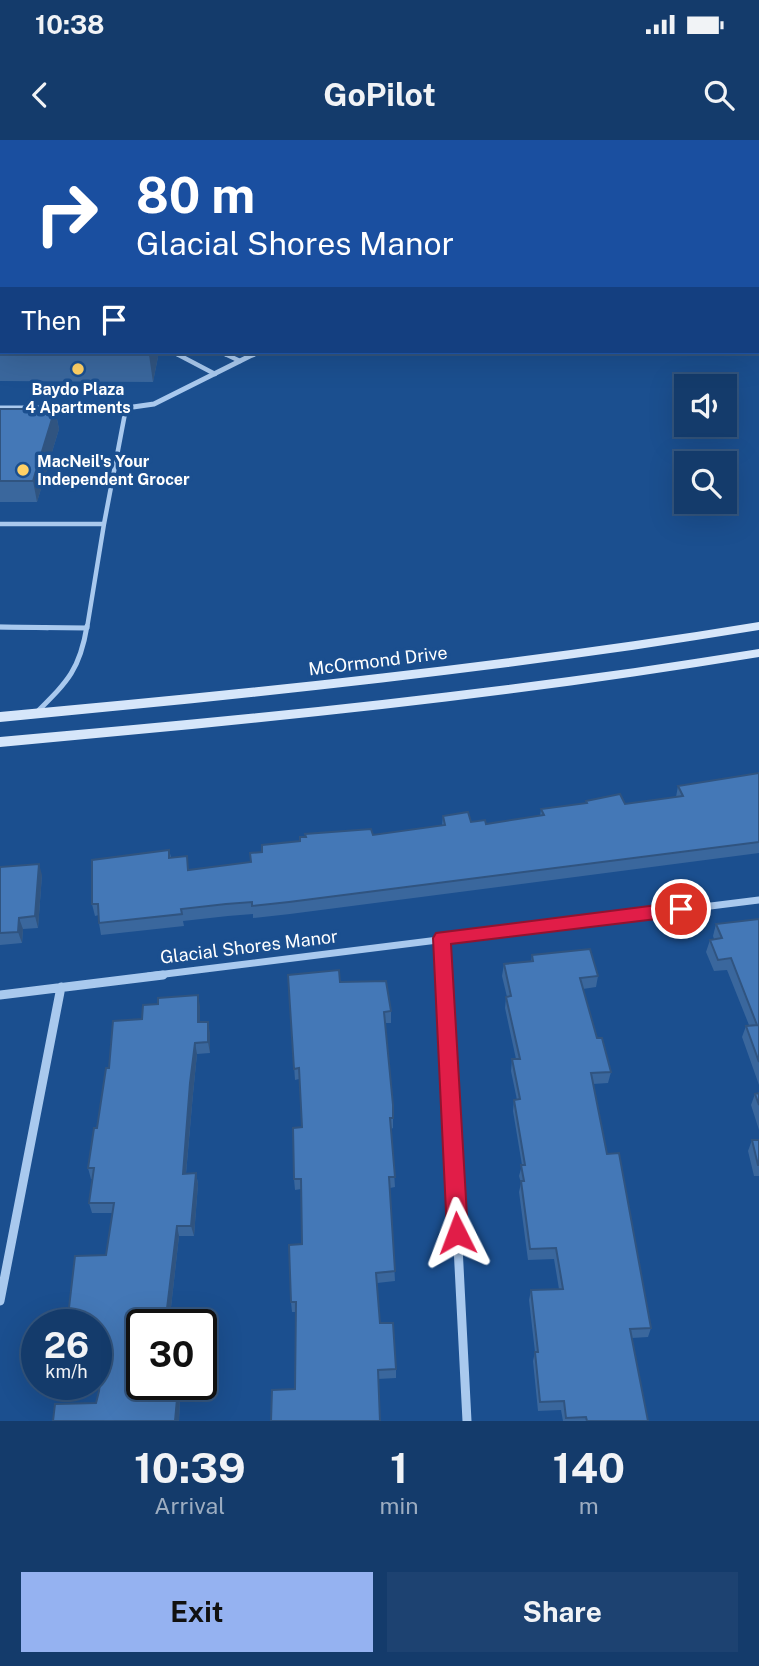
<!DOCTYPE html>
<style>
:root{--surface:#143b6b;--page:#1d4271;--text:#f1f3f6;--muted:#9dadc1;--line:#33557e;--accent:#95b2f1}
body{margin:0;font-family:"Public Sans",sans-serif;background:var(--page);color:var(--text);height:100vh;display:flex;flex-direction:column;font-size:26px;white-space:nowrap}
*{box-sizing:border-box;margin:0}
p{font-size:23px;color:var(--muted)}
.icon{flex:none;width:38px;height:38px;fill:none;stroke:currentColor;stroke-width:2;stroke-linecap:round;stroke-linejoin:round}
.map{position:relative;height:1281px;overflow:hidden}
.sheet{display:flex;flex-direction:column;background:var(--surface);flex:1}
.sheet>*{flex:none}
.top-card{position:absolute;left:0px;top:0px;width:760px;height:214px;box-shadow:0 7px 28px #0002,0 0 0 2px var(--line);background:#1a4fa0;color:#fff;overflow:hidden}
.fabs{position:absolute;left:674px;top:234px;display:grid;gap:14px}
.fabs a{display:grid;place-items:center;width:63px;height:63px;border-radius:0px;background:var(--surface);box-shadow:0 7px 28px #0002,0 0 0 2px var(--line);font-size:35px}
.speed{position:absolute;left:21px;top:1169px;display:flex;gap:14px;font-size:35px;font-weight:700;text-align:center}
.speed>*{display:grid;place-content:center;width:91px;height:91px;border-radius:50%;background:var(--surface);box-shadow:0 7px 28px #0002,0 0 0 2px var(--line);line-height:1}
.speed small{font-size:18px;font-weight:400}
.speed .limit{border:4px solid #111;border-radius:10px;background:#fff;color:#111}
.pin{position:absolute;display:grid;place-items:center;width:60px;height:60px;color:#fff;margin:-30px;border:4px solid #fff;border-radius:50%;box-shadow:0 2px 7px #0007}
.me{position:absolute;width:77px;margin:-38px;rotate:357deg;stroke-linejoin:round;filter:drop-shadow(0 0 5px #0008)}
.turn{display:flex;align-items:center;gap:24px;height:147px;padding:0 21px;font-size:32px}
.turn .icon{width:91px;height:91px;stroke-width:2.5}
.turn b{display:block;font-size:49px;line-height:60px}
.then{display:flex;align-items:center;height:66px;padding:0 21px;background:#0003;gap:14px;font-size:26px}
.eta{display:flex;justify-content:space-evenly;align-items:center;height:119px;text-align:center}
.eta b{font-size:42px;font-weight:700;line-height:49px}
.primary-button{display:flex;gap:14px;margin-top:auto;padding:14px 21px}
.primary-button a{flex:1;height:80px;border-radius:0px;background:var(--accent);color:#111;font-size:28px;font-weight:700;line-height:80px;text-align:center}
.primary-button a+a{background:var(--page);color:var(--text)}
.status{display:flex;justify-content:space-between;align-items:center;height:49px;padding:0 35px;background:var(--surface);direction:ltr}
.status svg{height:19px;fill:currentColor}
header{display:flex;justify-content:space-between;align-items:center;height:91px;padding:0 21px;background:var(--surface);font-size:32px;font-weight:700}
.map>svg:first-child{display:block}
.green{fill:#2e69ad}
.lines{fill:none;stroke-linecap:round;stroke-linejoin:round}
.service-far2{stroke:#a9c9ee;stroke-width:3.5}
.service-far1{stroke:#a9c9ee;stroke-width:4.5}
.service{stroke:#a9c9ee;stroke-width:5}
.minor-far3{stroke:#a9c9ee;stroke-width:4.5}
.minor-far2{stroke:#a9c9ee;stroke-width:5}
.minor-far1{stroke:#a9c9ee;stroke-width:7}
.minor{stroke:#a9c9ee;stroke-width:9}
.tertiary{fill:#a9c9ee;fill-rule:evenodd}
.secondary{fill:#d6e6fa;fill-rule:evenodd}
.wall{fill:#3a679d}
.shaded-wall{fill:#305480}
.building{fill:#4478b7;stroke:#305480;stroke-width:2}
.route{fill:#e11d48;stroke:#92132f;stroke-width:2}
.poi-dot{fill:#ffd166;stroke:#1b4f8f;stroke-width:2.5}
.labels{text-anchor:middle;stroke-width:7;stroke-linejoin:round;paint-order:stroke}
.far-poi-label{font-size:16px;font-weight:bold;fill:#fff;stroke:#1b4f8f}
.street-label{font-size:18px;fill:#fff;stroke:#1b4f8f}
</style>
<div class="status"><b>10:38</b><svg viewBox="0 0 49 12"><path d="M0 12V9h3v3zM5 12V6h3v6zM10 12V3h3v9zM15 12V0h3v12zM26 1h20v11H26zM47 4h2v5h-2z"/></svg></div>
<header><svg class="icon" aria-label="back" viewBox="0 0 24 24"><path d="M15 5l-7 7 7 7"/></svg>GoPilot<svg class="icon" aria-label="search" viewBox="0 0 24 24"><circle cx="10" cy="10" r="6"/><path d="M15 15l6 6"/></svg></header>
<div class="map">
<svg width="759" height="1281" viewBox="0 0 759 1281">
<rect width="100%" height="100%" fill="#1b4f8f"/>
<!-- green -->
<path class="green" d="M171 0H519L525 2H175Z"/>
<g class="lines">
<!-- service-far2 -->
<path class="service-far2" d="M173 212 178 215
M221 212 226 215"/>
<!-- service-far1 -->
<path class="service-far1" d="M175 213 215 234
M223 213 240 221
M0 384H104L126 268
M0 487 48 488
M87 488 104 384"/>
<!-- service -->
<path class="service" d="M0 487 87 488
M38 571C68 541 80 529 87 486"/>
<!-- minor-far3 -->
<path class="minor-far3" d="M538 0 544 2
M253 215 258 212"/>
<!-- minor-far2 -->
<path class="minor-far2" d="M0 268H126L154 264 256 213"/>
<!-- minor-far1 -->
<path class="minor-far1" d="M442 798 444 836
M149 836 759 760"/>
<!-- minor -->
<path class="minor" d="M444 835 467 1281
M0 855 163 835
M0 1161 61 847"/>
<!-- tertiary -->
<path class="tertiary" d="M144 0 143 2H134L136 0Z"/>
<!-- secondary -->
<path class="secondary" d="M759 482V490C507 532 254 558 0 582V572C254 549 507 523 759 482Z
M759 509V517C507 559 254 584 0 607V597C254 575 507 550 759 509Z"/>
</g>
<!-- wall -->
<path class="wall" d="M581 0H759V111L758 110V2H587Z
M0 52H2V99L0 98Z
M0 190 2 212H157L158 217 153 242 0 241Z
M0 269H55L59 289 37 362H0Z
M759 633V713L290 774 253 778V774L228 776 183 781 184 786 101 795 99 783V775L95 776 92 764 169 710 171 717 189 730 251 722 262 712 442 685 443 676 486 684 540 676 541 669 586 663V661L625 664 676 657 678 646Z
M0 727 42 735 38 788 23 789 22 803 0 805Z
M759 779V945L742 897 746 886 749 885 727 830 714 831 706 812 710 800 714 799 713 796 716 784Z
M532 815 598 836 596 847 583 849 597 898 611 932 608 943 593 944 607 1014 651 1188 648 1197 632 1198 648 1281H563L561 1270 538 1271 533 1221 535 1212 529 1160 531 1150 559 1149 554 1119 528 1120 519 1052 521 1043 519 1036 522 1025 513 971 514 960H517L511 931 512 919H516L505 868 506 857H507L502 836 504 824 531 822Z
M288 835 340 842 391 871V883H385L393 965V988L391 989 395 1047 390 1048 395 1141 377 1143 380 1183 396 1229V1238L378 1239 295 1249 296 1172H292L291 1162 302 1104 301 1049 295 1050 294 1039 302 987 299 939 295 940Z
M200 866V882L210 893V913L197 914 193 954 186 1034 196 1033 198 1044 194 1096H179L169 1185H142V1244H162V1249L178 1248 180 1258 179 1281H53L96 1263 99 1251 103 1216H96V1185L113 1073H92L89 1063 93 1039H91L88 1028 109 928 142 879Z
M759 953V990L751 965 755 954Z
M752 1000H759V1036H754L748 1011Z"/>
<!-- shaded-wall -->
<path class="shaded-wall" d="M86 0H111L107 2H81Z
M2 12V22L0 23V13Z
M150 212H157L158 217 153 242 149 215Z
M55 269 59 289 37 362 33 341Z
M39 724 42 735 38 788 35 776Z
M19 778 23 789 22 803 18 792Z
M198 855 200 866V894L198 882Z
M208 882 210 893V913L208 902Z
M195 903 197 914 193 954 185 1044 183 1034 190 943Z
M196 1033 198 1044 194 1096 191 1086Z
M177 1086 179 1096 169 1185H165Z
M178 1248 180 1258 179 1281H175Z"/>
<!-- building -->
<path class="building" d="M0 0H86L81 2H2V12L0 13Z
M612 0H759V100L758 99V2H612L614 1Z
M0 52H2V84L0 83Z
M0 190H2V212H150L149 215 0 214Z
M0 269H55L33 341H0Z
M759 633V702L289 762 252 766V762L226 764 181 769 182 774 99 783 98 764H92V720L169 710V718L187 716 188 730 251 722 250 713 262 712V705L300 701V697H306L305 694 371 689 373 695 445 685 443 676 468 672 471 682 485 680 486 684 544 675 541 669 587 663 586 661 620 654 625 664 683 656 678 646Z
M39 724 35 776 19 778 18 792 0 793V727Z
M759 779V922L746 886 757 885 731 818 718 820 710 800 722 798 716 784Z
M590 809 598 836 580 838 597 898H602L611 932 591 933 607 1014 619 1013 651 1188 630 1189 648 1281H587L586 1277 566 1278 564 1261 540 1262 535 1212H538L531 1150 563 1149 556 1108 530 1109 521 1041H524L521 1025H525L514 960 520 959 512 919H520L506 857 511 856 504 824 533 821 532 815Z
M339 830 340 842 386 841 391 871 384 872 393 965V978H390L395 1037H389L395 1131 376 1133 380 1183H393L396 1229 378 1230 380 1281H271L272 1250 295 1249 296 1162H291L289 1105 302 1104 301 1039H294L293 988 302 987 299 928 294 929 288 835Z
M198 855V882H208V902L195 903 190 943 183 1034 196 1033 191 1086H177L165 1185H142V1244H158V1249L178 1248 175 1281H53L55 1264 96 1263 99 1251 105 1207H96V1185H67L75 1116 106 1115 114 1063H89L94 1028H88L94 988H97L106 928H109L113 881 142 879 143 865 158 864V858Z
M759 953V965L755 954Z
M752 1000H759V1025H758Z"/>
<!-- route -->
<path class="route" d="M681 762 688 764 690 769 688 774 681 776 451 804 468 1093 465 1100 457 1103 450 1100 447 1093 433 798 436 793Z"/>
<!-- markers -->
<g class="poi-dot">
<circle cx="78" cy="229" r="7"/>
<circle cx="23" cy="330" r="7"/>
</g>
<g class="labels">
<!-- far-poi labels -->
<g class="far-poi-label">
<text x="78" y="255">Baydo Plaza<tspan x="78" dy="18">4 Apartments</tspan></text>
<text x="37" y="327" text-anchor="start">MacNeil's Your<tspan x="37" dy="18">Independent Grocer</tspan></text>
</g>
<!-- street labels -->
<g class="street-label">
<text transform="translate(378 521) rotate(-7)" y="6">McOrmond Drive</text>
<text transform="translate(249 807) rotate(-7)" y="6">Glacial Shores Manor</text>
</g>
</g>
</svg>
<div class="fabs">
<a><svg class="icon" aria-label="sound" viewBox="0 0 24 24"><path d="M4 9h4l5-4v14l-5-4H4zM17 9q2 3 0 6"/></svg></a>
<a><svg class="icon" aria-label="search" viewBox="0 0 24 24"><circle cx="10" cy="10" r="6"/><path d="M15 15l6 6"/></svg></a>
</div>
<div class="speed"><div>26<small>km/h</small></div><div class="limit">30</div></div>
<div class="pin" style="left:681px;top:769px;background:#d93025"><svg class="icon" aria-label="arrive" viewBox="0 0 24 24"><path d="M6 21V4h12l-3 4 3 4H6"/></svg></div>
<svg class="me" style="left:457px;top:1093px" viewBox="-20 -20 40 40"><path d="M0-17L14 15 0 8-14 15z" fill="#e11d48" stroke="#fff" stroke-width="4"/></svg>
<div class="top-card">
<div class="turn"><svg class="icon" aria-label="right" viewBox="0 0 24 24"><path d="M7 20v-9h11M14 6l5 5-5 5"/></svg><div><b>80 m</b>Glacial Shores Manor</div></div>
<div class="then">Then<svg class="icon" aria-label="arrive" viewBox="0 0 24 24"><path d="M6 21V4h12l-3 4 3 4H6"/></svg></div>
</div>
</div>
<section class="sheet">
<div class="eta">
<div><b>10:39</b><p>Arrival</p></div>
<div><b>1</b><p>min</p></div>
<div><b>140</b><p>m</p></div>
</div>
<div class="primary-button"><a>Exit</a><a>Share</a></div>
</section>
